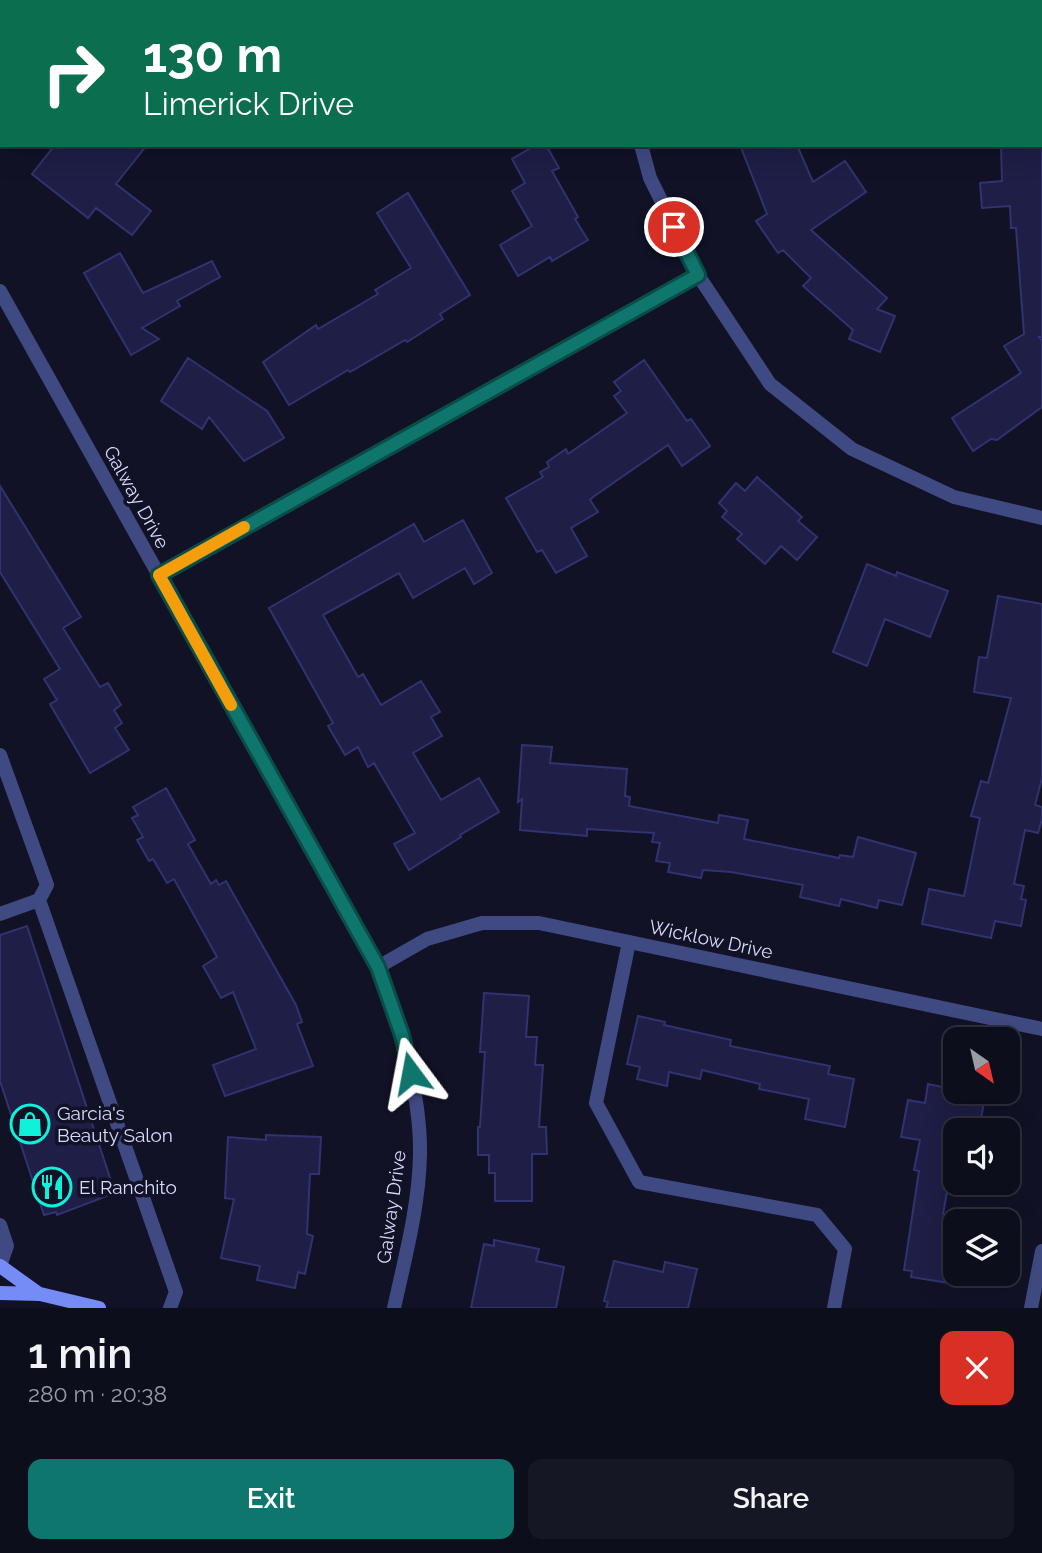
<!DOCTYPE html>
<meta charset="utf-8">
<style>
:root{--surface:#0d0e1c;--page:#161725;--text:#f1f3f6;--muted:#9a9ca3;--line:#2d2e3b;--accent:#0f766e}
body{margin:0;font-family:Raleway,sans-serif;background:var(--page);color:var(--text);height:100vh;display:flex;flex-direction:column;font-size:26px;white-space:nowrap}
*{box-sizing:border-box;margin:0}
p{font-size:23px;color:var(--muted)}
.icon{flex:none;width:38px;height:38px;fill:none;stroke:currentColor;stroke-width:2;stroke-linecap:round;stroke-linejoin:round}
.map{position:relative;height:1308px;overflow:hidden}
.details{display:flex;flex-direction:column;background:var(--surface);flex:1}
.details>*{flex:none}
.guide{position:absolute;left:0px;top:0px;width:1043px;height:147px;box-shadow:0 7px 28px #0002,0 0 0 2px var(--line);background:#0b6e4f;color:#fff;overflow:hidden}
.needle{width:46px;rotate:146deg}
.buttons{position:absolute;left:943px;top:1027px;display:grid;gap:14px}
.buttons a{display:grid;place-items:center;width:77px;height:77px;border-radius:14px;background:var(--surface);box-shadow:0 7px 28px #0002,0 0 0 2px var(--line);font-size:35px}
.pin{position:absolute;display:grid;place-items:center;width:60px;height:60px;color:#fff;margin:-30px;border:4px solid #fff;border-radius:50%;box-shadow:0 2px 7px #0007}
.me{position:absolute;width:77px;margin:-38px;rotate:347deg;stroke-linejoin:round;filter:drop-shadow(0 0 5px #0008)}
.turn{display:flex;align-items:center;gap:24px;height:147px;padding:0 28px;font-size:32px}
.turn .icon{width:91px;height:91px;stroke-width:2.5}
.turn b{display:block;font-size:49px;line-height:60px}
.round{display:grid;place-items:center;flex:none;width:74px;height:74px;border-radius:14px;background:var(--page)}
.head{display:flex;align-items:center;justify-content:space-between;height:119px;padding:0 28px}
h1{font-size:42px;font-weight:600;line-height:52px}
.cta{display:flex;gap:14px;margin-top:auto;padding:14px 28px}
.cta a{flex:1;height:80px;border-radius:14px;background:var(--accent);color:#fff;font-size:28px;font-weight:600;line-height:80px;text-align:center}
.cta a+a{background:var(--page);color:var(--text)}
.map>svg:first-child{display:block}
.building{fill:#1e1e46;stroke:#323270;stroke-width:2}
.lines{fill:none;stroke-linecap:round;stroke-linejoin:round}
.lane{stroke:#3f4a82;stroke-width:14}
.street{stroke:#3f4a82;stroke-width:14}
.secondary{stroke:#758cf7;stroke-width:14}
.route-casing{stroke:#0a4d48;stroke-width:18}
.route{stroke:#0f766e;stroke-width:12}
.slow{stroke:#f59e0b;stroke-width:12}
.labels{text-anchor:middle;stroke-width:7;stroke-linejoin:round;paint-order:stroke}
.street-label{font-size:19px;fill:#d8dbfd;stroke:#111226}
.poi-label{font-size:19px;fill:#d8dbfd;stroke:#111226;text-anchor:start}
</style>
<div class="map">
<svg width="1042" height="1308" viewBox="0 0 1042 1308">
<rect width="100%" height="100%" fill="#111226"/>
<!-- building -->
<path class="building" d="M55 145H147L116 184 151 211 132 235 96 208 88 218 32 174Z
M536 145H546L559 168 552 171 578 217 575 219 588 240 552 261 550 257 518 276 500 245 532 226 512 191 525 183 512 159Z
M740 145H797L813 182 845 161 866 192 811 230 887 298 877 309 895 316 880 352 849 339 853 330 803 286 811 278 783 250 778 253 756 221 767 214Z
M1001 145H1042V337H1039L1042 341V407L997 440 991 439 973 451 952 418 1021 373 1004 346 1024 334 1016 228H1011L1010 206 982 208 980 183 1002 181Z
M408 193 470 295 440 314 443 319 407 342 405 340 350 372 348 370 289 405 263 362 316 325 318 329 378 294 375 290 411 268 377 213Z
M120 253 143 293 212 261 220 277 177 301 180 306 142 328 159 339 131 355 84 273Z
M188 358 267 411 284 438 244 461 209 417 202 429 161 401Z
M644 360 687 421 691 419 710 446 682 466 668 445 593 497 590 500 598 512 571 528 587 556 556 573 542 550 537 552 506 498 543 477 540 472 549 467 547 462 566 449 568 454 627 413 614 396 621 391 614 382Z
M757 477 802 517 798 521 817 537 797 560 781 546 765 564 737 539 742 534 722 517 727 511 719 503 736 483 745 491Z
M0 486 81 617 63 628 100 687 108 683 121 705 114 710 122 723 115 728 129 750 90 773 50 704 57 700 44 679 60 669 0 572Z
M463 520 492 573 474 584 465 568 413 598 399 573 323 615 358 677 363 674 381 705 421 681 440 712 431 717 442 736 413 753 441 800 479 778 499 812 460 835 461 837 409 870 394 844 415 833 374 763 368 767 358 747 345 755 328 726 333 723 269 608 414 524 424 542Z
M867 564 896 576 897 572 948 591 930 637 885 619 867 666 833 652Z
M998 596 1042 604V778L1035 805 1042 807V819L1038 833 1025 830 1014 884 1024 886 1021 899 1026 900 1021 926 995 921 991 938 922 924 929 889 964 896 980 818 971 816 981 781 988 783 1011 698 974 692 979 657 987 658Z
M522 745 552 747 550 763 627 769 625 796 630 797 629 806 718 823 719 815 748 820 744 839 839 858 840 855 853 857 858 837 916 853 902 905 879 900 877 908 841 899 839 906 800 897 803 885 731 872 703 870 701 878 668 872 670 863 656 861 660 843 652 842 654 833 587 829V836L520 830 522 799 518 802Z
M166 788 195 840 188 844 211 884 216 880 219 885 226 881 296 1005 302 1022 297 1024 313 1066 225 1096 213 1065 256 1049 233 992 221 998 203 966 217 957 174 879 167 883 153 859 149 861 137 840 143 837 132 818 138 815 133 807Z
M27 926 115 1193 57 1215 56 1212 44 1215 0 1081V935Z
M484 993 529 996 526 1037H537L535 1065H543L539 1127H546L547 1154H532V1201H495V1173H489V1155H478V1127H480L485 1052H480Z
M638 1016 665 1022 664 1025 731 1040 730 1046 830 1066 828 1074 854 1079 845 1127 805 1119 809 1099 759 1089 760 1084 702 1070 700 1079 669 1072 667 1086 637 1079 640 1067 627 1064Z
M928 1084 952 1089 951 1096 984 1102 979 1130H956V1144L943 1214 956 1216V1244L949 1283 911 1277 912 1271 904 1270 919 1171 914 1170 920 1140 901 1137 908 1100 925 1103Z
M266 1135 321 1137 319 1174H310L307 1234 313 1236 305 1274 298 1272 295 1288 257 1280 260 1266 221 1258 234 1199 225 1198 228 1137 266 1140Z
M494 1240 539 1249 536 1261 564 1267 556 1308H471L484 1244 494 1246Z
M614 1261 663 1272 665 1262 697 1269 688 1308H606L608 1302 604 1301Z"/>
<g class="lines">
<!-- lane -->
<path class="lane" d="M0 755 47 885 39 900
M0 914 39 900 176 1292 170 1308
M629 942 596 1103 639 1182 817 1215 845 1249 834 1308
M0 1225 7 1246 0 1266"/>
<!-- street -->
<path class="street" d="M612 0V2
M57 2 63 0
M0 6H2
M641 145 650 178 698 275 770 384 852 449 954 497 1042 518
M0 291 378 967C399 1028 421 1090 420 1155 419 1206 405 1258 394 1308
M158 575 698 275
M378 967 427 939 482 923H539L1042 1029
M1031 1308 1042 1251"/>
<!-- secondary -->
<path class="secondary" d="M0 1266 39 1294
M0 1293 40 1294 99 1308"/>
</g>
<g class="lines">
<defs>
<path id="route" d="M411 1073 402 1035 378 967 159 575 698 275 674 227"/>
</defs>
<!-- route casing -->
<use href="#route" class="route-casing"/>
<!-- route -->
<use href="#route" class="route"/>
<!-- slow -->
<path class="slow" d="M231 705 159 575 244 527"/>
</g>
<!-- icons -->
<defs>
<symbol id="shop-ring" viewBox="-11 -11 22 22"><circle r="9.5" fill="#111226" stroke="#10f1da" stroke-width="1.5"/><path d="M-5-2.5h2.3a2.7 3.5 0 0 1 5.4 0H5L5.5 6h-11ZM-1.5-2.5h3a1.5 2.3 0 0 0-3 0Z" fill="#10f1da"/></symbol>
<symbol id="restaurant-ring" viewBox="-11 -11 22 22"><circle r="9.5" fill="#111226" stroke="#10f1da" stroke-width="1.5"/><path d="M-5-6h1v4h1v-4h1v4h1v-4h1v5L-1.5 .5V6h-2V.5L-5-1ZM5-6V6H3V1.5H1.5Q1.5-4 5-6Z" fill="#10f1da"/></symbol>
</defs>
<g fill-rule="evenodd">
<use href="#shop-ring" x="8" y="1102" width="44" height="44"/>
<use href="#restaurant-ring" x="30" y="1165" width="44" height="44"/>
</g>
<g class="labels">
<!-- street labels -->
<g class="street-label">
<text transform="translate(137 497) rotate(61)" y="7">Galway Drive</text>
<text transform="translate(711 939) rotate(12)" y="7">Wicklow Drive</text>
<text transform="translate(391 1207) rotate(-82)" y="7">Galway Drive</text>
</g>
<!-- poi labels -->
<g class="poi-label">
<text x="57" y="1120">Garcia's<tspan x="57" dy="22">Beauty Salon</tspan></text>
<text x="79" y="1194">El Ranchito</text>
</g>
</g>
</svg>
<div class="buttons">
<a><svg class="needle" viewBox="-14 -14 28 28"><path d="M0-13l5 13h-10z" fill="#e53935"/><path d="M0 13l5-13h-10z" fill="#9a9ca3"/></svg></a>
<a><svg class="icon" aria-label="sound" viewBox="0 0 24 24"><path d="M4 9h4l5-4v14l-5-4H4zM17 9q2 3 0 6"/></svg></a>
<a><svg class="icon" aria-label="layers" viewBox="0 0 24 24"><path d="M12 4l9 5-9 5-9-5zM3 14l9 5 9-5"/></svg></a>
</div>
<div class="pin" style="left:674px;top:227px;background:#d93025"><svg class="icon" aria-label="arrive" viewBox="0 0 24 24"><path d="M6 21V4h12l-3 4 3 4H6"/></svg></div>
<svg class="me" style="left:411px;top:1073px" viewBox="-20 -20 40 40"><path d="M0-17L14 15 0 8-14 15z" fill="#0f766e" stroke="#fff" stroke-width="4"/></svg>
<div class="guide">
<div class="turn"><svg class="icon" aria-label="right" viewBox="0 0 24 24"><path d="M7 20v-9h11M14 6l5 5-5 5"/></svg><div><b>130 m</b>Limerick Drive</div></div>
</div>
</div>
<section class="details">
<div class="head"><div><h1>1 min</h1><p>280 m · 20:38</p></div><a class="round" style="background:#d93025;color:#fff"><svg class="icon" aria-label="close" viewBox="0 0 24 24"><path d="M6 6l12 12M18 6L6 18"/></svg></a></div>
<div class="cta"><a>Exit</a><a>Share</a></div>
</section>
